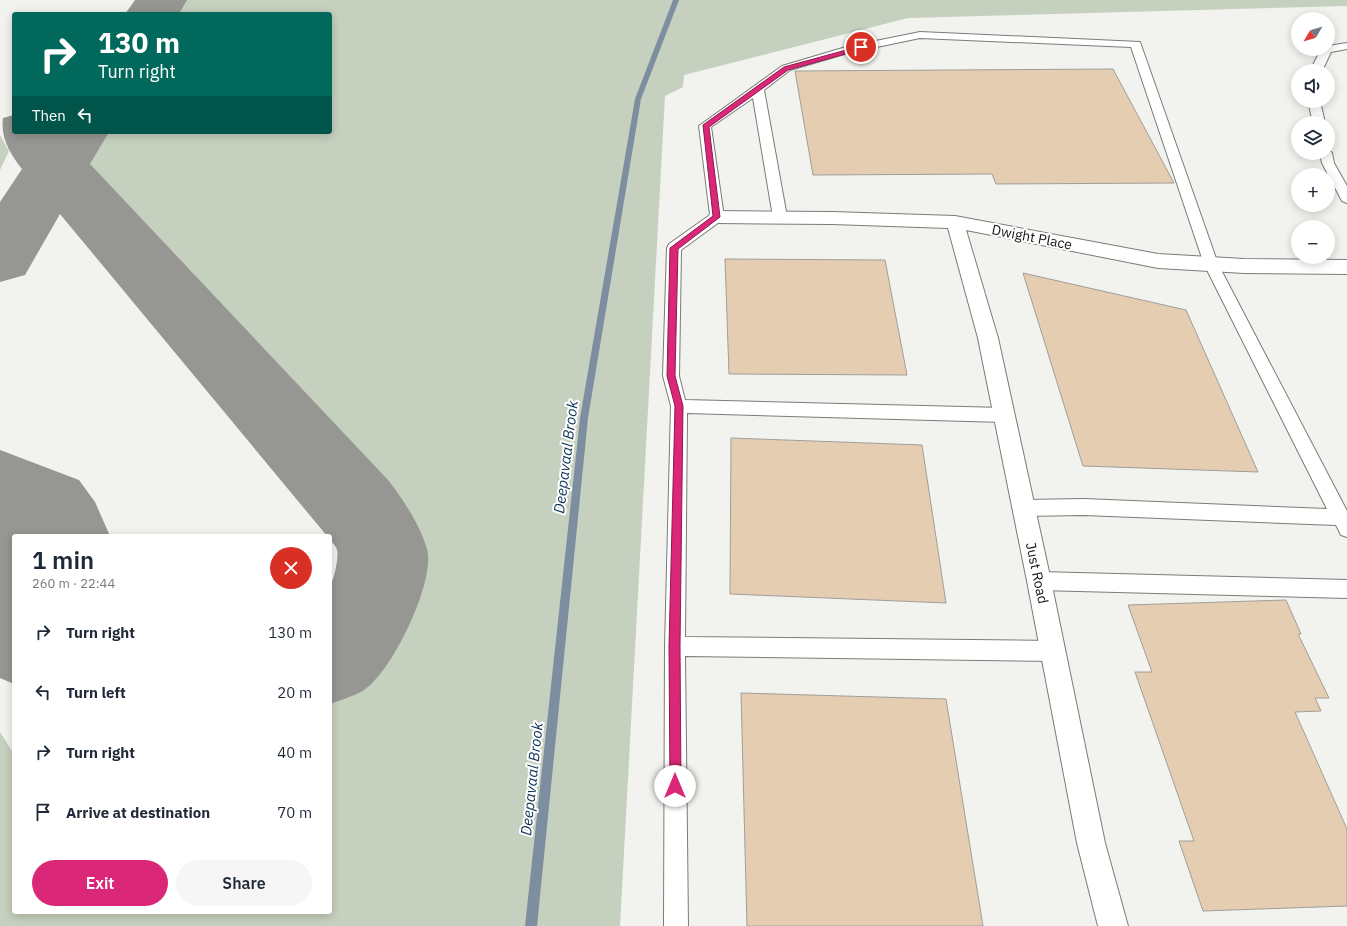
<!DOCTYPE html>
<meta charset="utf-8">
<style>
:root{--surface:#fff;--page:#f6f6f7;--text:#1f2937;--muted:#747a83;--accent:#db2777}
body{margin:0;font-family:"IBM Plex Sans",sans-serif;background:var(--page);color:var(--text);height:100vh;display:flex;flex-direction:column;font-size:15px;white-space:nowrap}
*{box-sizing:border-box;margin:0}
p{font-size:13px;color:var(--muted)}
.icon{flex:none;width:22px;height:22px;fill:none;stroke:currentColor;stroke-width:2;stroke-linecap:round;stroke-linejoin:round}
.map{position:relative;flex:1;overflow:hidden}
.side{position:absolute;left:12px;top:534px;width:320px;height:380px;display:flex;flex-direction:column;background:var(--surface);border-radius:4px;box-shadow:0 2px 10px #0003}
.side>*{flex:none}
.hud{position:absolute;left:12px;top:12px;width:320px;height:122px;border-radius:4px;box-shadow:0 2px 10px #0003;background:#00695c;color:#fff;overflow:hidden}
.needle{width:26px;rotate:232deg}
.buttons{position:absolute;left:1291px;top:12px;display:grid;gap:8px}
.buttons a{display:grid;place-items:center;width:44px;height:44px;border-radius:50%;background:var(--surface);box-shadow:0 2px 10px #0003;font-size:20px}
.pin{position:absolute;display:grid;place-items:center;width:34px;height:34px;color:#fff;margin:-17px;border:2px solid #fff;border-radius:50%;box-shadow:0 1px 4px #0007}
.me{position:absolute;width:44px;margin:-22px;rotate:0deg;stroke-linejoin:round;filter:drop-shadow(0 0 3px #0008)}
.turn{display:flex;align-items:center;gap:14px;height:84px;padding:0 20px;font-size:18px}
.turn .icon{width:52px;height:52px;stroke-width:2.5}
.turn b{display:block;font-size:28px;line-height:34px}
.then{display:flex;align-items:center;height:38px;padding:0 20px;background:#0003;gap:8px;font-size:15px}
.round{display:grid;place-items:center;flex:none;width:42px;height:42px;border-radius:21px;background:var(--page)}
.headline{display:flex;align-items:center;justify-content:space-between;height:68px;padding:0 20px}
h1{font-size:24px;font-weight:600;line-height:30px}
.cta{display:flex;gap:8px;margin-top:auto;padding:8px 20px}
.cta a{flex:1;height:46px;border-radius:24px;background:var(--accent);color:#fff;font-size:16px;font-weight:600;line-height:46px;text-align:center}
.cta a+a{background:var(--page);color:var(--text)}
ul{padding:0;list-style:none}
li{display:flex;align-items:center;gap:12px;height:60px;padding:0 20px}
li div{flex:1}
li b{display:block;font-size:15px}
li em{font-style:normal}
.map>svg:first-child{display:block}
.green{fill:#c6d0be}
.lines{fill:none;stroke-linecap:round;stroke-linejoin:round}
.stream{fill:#7c8e9f;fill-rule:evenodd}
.taxiway{fill:#969693;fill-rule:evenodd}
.runway{fill:#969693;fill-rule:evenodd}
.building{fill:#e4cdb1;stroke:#a09e9b}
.lane-casing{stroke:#7b7b78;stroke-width:2}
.street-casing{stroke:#7b7b78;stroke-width:2}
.lane{fill:#fff;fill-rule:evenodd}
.street{fill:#fff;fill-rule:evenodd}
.route{fill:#db2777;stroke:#8e194d}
.labels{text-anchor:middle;stroke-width:4;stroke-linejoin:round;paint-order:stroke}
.street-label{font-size:14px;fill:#151514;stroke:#fff}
.water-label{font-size:15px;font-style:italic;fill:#0c3457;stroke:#fff}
</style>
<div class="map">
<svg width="1347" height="926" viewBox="0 0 1347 926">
<rect width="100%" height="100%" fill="#f2f2ee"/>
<!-- green -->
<path class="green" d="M185 0H1347V6L908 18 684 75 683 87 665 96 620 926H0V732L14 754V912H330V688L335 684 409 591 402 505 105 185 87 160 104 132H330V14H176Z
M0 135 9 151 0 170Z"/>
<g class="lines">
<!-- stream -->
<path class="stream" d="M673 0H679L641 99 588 418 537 926H525L580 418 635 99Z"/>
<!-- taxiway -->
<path class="taxiway" d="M135 0H187L179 14H125Z
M14 115V132H109L90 164 388 480C403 499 420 525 427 549 436 581 392 672 364 690 354 696 341 700 330 704V586C334 580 339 557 337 550 336 545 330 542 330 536H327L60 214 25 275 0 282V202L22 169C11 155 0 138 3 118Z"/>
<!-- runway -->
<path class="runway" d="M0 450 79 480 95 502 110 536H14V684L0 678Z"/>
</g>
<!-- building -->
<path class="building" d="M1113 69 1174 183 996 184 992 174 813 175 795 71Z
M725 259 885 260 907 375 729 374Z
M1023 273 1186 310 1258 472 1083 466Z
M731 438 922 445 946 603 730 594Z
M1286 600 1301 634H1298L1329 698H1315L1321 711 1295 712 1347 829V906L1203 911 1179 841H1194L1135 672H1152L1128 605Z
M741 693 946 699 983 926H747Z"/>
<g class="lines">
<defs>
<path id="lane" d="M920 32 1140 42 1218 264 1347 511V537L1341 535 1336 525 1084 515 1024 516 1018 514 1015 508 1018 502 1024 500 1084 499 1327 509 1204 264 1131 47 920 38 848 53 790 70 764 90 787 217 785 220 780 222 775 220 773 217 753 98 711 127 724 217 722 220 681 250 679 376 685 400 1004 408 1010 410 1012 415 1010 420 1004 422 687 413 685 637 1053 641 1060 644 1063 651 1060 658 1053 661 685 656 688 926H664L665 646 671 406 663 376 667 248 669 244 710 215 699 126 782 66 846 47Z
M1347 43V49L1331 52 1322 71H1310L1321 49H1328V46Z
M1308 101H1320L1325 123H1313Z
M1328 149 1332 153 1334 163 1347 186V203L1342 201 1322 163 1320 153H1328Z
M1039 572 1347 580V598L1039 590 1032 587 1030 581 1032 575Z"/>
<path id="street" d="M717 211 832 212 955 216 1158 254 1244 259 1347 260V274L1244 273 1158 268 966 230 998 338 1051 581 1105 843 1128 926H1098L1077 843 1027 581 978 338 948 228 832 224 717 223 711 221 708 217 711 213Z"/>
</defs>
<!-- lane casing -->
<use href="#lane" class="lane-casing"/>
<!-- street casing -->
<use href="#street" class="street-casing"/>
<!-- lane -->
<use href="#lane" class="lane"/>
<!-- street -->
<use href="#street" class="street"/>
</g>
<!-- route -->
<path class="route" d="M861 46 864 47 863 49 788 70 709 127 720 217 678 249 675 376 683 406 680 646 681 786 679 790 675 792 671 790 670 786 669 646 675 406 667 376 670 248 713 216 703 125 784 67Z"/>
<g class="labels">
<!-- street labels -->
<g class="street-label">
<text transform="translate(1032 237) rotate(11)" y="5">Dwight Place</text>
<text transform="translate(1037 573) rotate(78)" y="5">Just Road</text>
</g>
<!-- water labels -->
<g class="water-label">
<text transform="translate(566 457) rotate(-83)" y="5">Deepavaal Brook</text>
<text transform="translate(532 779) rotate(-84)" y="5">Deepavaal Brook</text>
</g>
</g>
</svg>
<div class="buttons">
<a><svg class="needle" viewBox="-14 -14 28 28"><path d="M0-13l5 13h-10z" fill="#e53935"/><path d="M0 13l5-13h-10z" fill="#747a83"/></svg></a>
<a><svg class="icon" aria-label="sound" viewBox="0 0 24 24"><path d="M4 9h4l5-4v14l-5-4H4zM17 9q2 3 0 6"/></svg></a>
<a><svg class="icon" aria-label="layers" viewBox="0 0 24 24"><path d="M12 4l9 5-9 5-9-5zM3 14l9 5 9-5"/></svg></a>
<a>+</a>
<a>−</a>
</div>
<div class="pin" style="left:861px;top:47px;background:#d93025"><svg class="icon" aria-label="arrive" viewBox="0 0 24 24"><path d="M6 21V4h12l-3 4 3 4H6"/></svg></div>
<svg class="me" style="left:675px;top:786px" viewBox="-20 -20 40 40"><circle r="19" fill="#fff"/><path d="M0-13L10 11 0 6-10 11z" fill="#db2777"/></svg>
<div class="hud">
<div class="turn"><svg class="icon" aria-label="right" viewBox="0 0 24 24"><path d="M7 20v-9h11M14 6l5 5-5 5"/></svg><div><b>130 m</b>Turn right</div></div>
<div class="then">Then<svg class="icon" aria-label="left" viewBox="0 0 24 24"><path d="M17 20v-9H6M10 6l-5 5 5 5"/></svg></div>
</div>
<section class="side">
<div class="headline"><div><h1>1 min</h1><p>260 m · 22:44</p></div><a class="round" style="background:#d93025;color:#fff"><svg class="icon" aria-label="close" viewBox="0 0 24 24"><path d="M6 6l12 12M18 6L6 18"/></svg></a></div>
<ul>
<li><svg class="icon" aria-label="right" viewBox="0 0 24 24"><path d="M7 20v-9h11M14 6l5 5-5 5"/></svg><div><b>Turn right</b></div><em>130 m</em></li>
<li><svg class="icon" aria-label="left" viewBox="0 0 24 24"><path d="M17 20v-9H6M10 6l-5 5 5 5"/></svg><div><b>Turn left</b></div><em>20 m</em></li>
<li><svg class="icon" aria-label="right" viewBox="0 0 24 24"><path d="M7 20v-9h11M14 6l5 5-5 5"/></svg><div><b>Turn right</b></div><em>40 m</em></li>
<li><svg class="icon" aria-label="arrive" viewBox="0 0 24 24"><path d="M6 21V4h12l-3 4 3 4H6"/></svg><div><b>Arrive at destination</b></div><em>70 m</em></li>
</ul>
<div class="cta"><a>Exit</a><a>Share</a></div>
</section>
</div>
